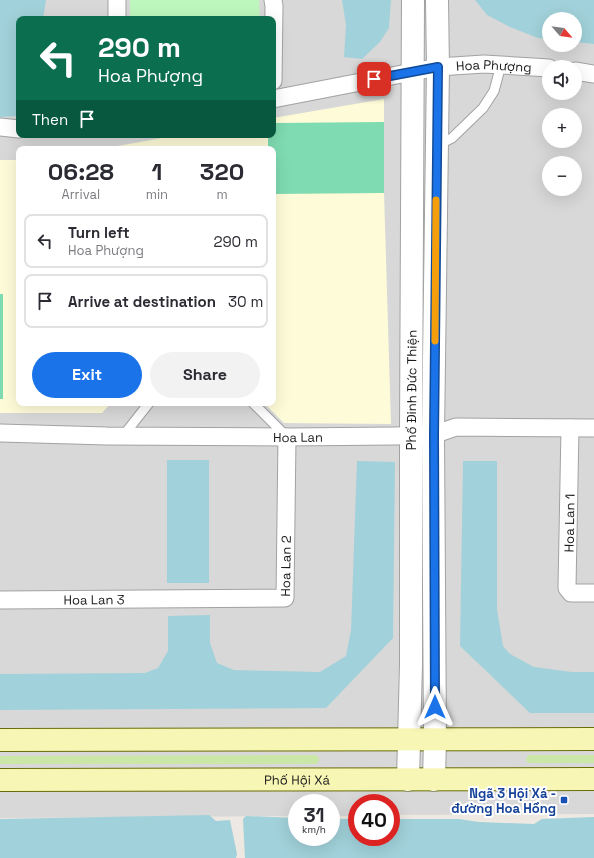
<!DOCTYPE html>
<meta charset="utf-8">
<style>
:root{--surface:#fff;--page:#f2f2f3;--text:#2b2b33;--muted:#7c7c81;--line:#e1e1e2;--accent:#1a73e8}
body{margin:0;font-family:"Space Grotesk",sans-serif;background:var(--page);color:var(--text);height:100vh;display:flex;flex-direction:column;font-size:15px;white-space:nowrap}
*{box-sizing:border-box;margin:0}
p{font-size:13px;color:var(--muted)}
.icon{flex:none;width:22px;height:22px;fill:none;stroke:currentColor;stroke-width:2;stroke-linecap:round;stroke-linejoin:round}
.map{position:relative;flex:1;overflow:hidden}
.details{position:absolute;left:16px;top:146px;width:260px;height:260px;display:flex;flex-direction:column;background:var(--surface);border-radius:8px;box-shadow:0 4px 16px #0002}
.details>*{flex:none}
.top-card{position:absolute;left:16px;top:16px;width:260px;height:122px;border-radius:8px;box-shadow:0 4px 16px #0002;background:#0b6e4f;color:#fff;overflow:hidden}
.needle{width:26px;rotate:118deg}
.controls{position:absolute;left:542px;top:12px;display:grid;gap:8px}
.controls a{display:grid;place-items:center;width:40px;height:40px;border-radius:50%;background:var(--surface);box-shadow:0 4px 16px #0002;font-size:20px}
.speed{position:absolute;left:288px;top:794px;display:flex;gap:8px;font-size:20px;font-weight:700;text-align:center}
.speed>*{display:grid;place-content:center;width:52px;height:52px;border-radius:50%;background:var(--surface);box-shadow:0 4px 16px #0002;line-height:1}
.speed small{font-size:10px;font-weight:400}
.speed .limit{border:6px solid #d22;background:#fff;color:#111}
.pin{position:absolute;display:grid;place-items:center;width:34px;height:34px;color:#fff;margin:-17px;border-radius:8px;box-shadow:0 2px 6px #0006}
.me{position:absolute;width:44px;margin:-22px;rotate:0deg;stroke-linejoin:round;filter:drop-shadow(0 0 3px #0008)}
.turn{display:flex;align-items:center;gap:14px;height:84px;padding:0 16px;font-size:18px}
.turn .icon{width:52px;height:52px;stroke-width:2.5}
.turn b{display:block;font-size:28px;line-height:34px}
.then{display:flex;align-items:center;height:38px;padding:0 16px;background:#0003;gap:8px;font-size:15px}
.eta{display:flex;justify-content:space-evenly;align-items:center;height:68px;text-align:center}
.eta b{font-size:24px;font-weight:700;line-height:28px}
.cta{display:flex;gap:8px;margin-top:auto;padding:8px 16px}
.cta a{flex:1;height:46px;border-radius:24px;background:var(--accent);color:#fff;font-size:16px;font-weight:700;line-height:46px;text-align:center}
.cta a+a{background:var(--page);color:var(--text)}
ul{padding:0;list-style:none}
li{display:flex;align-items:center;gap:12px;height:54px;margin:0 8px 6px;padding:0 8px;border:2px solid var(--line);border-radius:8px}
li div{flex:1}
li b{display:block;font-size:15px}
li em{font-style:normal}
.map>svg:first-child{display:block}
.residential{fill:#d9d8d8;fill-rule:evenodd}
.education{fill:#fefcd8}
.grass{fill:#cae7a7}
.park{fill:#bdf7bd}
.pitch{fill:#7fdbb1}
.water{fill:#a1d1da}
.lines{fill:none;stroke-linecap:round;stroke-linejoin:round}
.service-casing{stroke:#a2a2a2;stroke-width:11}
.minor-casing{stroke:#a2a2a2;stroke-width:19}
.tertiary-casing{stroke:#a2a2a2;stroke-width:24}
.secondary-casing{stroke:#696d07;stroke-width:24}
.service{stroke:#fff;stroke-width:9}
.minor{stroke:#fff;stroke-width:17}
.tertiary{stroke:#fff;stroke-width:22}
.secondary{stroke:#f7f6b4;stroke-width:22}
.route-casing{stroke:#114b97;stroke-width:10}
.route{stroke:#1a73e8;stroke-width:7}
.slow{stroke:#f59e0b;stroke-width:7}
.transit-dot{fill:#1a4fb4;stroke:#fff;stroke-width:1.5}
.labels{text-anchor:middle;stroke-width:4;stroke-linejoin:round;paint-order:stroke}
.street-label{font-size:13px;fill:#1b1b1b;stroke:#fff}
.transit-label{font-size:13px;font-weight:bold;fill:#164399;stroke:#fff;text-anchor:end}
</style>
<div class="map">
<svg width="594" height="858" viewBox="0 0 594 858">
<rect width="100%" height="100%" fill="#ede8e1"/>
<!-- residential -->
<path class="residential" d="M0 0H594V814L391 815V803H357V816H331V803H297V816L0 818ZM19 19H273V135H19ZM549 19H575V45H549ZM549 67H575V93H549ZM549 115H575V141H549ZM19 149H273V403H19ZM549 163H575V189H549Z"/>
<!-- education -->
<path class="education" d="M384 99V193L391 424 284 423 264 403H273V149H101L179 135H273V118Z
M0 160H19V403H111L102 413H0Z"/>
<!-- grass -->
<path class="grass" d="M316 755 319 758V761L316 764H0V756Z
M529 755H594V763H529L527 762 526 758Z"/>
<!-- park -->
<path class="park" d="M130 0H259L260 19H130Z"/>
<!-- pitch -->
<path class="pitch" d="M384 122V193L273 194V149H268V135H273V123Z
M0 294H3V399H0Z"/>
<!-- water -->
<path class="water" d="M0 0H46L43 19H19V116L0 117Z
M342 0H391L389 28 380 42 362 59 344 57 346 25Z
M475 0H594V44L575 42V19H549V39L538 38 510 27 487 15Z
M167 460H209V583H167Z
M357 461 395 462 393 638 326 708 0 710V674L145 673 158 668 168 651V616L210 615V643L217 663 234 670 320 672 346 656 351 630Z
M463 461H497V609L503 646 510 654 534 667 572 672H594V713H530L460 646Z
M209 815 216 821 230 820 237 854 236 858H0V819Z
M246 816 297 818V837H331V819H357V837H391V819H459L479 822 534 824 542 819 594 817V858H245L243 819Z"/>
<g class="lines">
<defs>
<path id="service" d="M438 145 452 138 483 108 494 91 501 65
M253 403 286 436
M123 436 149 403"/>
<g id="minor">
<path d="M117 19V0"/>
<path d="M575 71 594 74"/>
<path d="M273 81 274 6 273 0"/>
<path id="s1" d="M273 99 438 67 484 64 549 68"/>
<path d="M0 127 19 129"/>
<path d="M570 428 567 588 571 593H594"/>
<path id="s2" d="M0 433 107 436 287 437 395 436 433 435 456 427 594 428"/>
<path id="s3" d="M0 600 285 598 287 437"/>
</g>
<g id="tertiary">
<path id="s4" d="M408 780 411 664V436L413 0"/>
<path d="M434 780 435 739 433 435 438 67 437 0"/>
</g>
<g id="secondary">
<path d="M0 740 594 739"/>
<path id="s5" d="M0 780 594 779"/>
</g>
</defs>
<!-- service casing -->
<use href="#service" class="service-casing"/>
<!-- minor casing -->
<use href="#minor" class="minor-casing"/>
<!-- tertiary casing -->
<use href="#tertiary" class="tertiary-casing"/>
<!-- secondary casing -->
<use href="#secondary" class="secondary-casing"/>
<!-- service -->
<use href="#service" class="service"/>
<!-- minor -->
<use href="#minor" class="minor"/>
<!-- tertiary -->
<use href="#tertiary" class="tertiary"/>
<!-- secondary -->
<use href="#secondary" class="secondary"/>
</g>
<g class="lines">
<defs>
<path id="route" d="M374 79 438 67 434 435 435 707"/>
</defs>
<!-- route casing -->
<use href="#route" class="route-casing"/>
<!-- route -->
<use href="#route" class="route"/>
<!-- slow -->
<path class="slow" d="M435 341 436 200"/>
</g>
<!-- markers -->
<rect class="transit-dot" x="560" y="796" width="8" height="8" rx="2"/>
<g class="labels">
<!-- street labels -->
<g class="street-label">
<text dy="5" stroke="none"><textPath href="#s1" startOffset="224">Hoa Phượng</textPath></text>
<text dy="5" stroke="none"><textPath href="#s4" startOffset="390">Phố Đinh Đức Thiện</textPath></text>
<text dy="5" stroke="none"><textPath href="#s2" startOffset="298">Hoa Lan</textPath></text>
<text transform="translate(569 523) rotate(-89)" y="5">Hoa Lan 1</text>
<text dy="5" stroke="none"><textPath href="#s3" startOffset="317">Hoa Lan 2</textPath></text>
<text dy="5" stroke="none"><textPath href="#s3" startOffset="94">Hoa Lan 3</textPath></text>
<text dy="5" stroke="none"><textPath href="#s5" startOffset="297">Phố Hội Xá</textPath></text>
</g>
<!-- transit labels -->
<g class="transit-label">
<text x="556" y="798">Ngã 3 Hội Xá -<tspan x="556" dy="15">đường Hoa Hồng</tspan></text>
</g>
</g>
</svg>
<div class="controls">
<a><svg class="needle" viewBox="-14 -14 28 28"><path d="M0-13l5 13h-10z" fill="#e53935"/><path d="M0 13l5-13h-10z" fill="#7c7c81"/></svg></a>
<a><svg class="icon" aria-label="sound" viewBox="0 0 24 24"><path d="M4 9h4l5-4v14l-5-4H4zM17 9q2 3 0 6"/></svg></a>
<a>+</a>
<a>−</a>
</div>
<div class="speed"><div>31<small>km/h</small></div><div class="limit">40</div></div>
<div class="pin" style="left:374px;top:79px;background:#d93025"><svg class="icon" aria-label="arrive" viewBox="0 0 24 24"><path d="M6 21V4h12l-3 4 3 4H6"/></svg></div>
<svg class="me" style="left:435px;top:707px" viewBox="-20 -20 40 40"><path d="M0-17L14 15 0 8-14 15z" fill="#1a73e8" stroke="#fff" stroke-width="4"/></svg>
<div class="top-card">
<div class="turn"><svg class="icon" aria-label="left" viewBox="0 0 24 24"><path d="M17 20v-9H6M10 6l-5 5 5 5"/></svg><div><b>290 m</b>Hoa Phượng</div></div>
<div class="then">Then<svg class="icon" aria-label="arrive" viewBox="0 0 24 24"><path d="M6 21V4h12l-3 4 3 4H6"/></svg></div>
</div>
<section class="details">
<div class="eta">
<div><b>06:28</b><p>Arrival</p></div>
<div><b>1</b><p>min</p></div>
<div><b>320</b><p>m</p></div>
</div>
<ul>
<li><svg class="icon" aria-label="left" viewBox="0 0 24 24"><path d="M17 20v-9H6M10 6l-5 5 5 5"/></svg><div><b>Turn left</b><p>Hoa Phượng</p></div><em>290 m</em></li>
<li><svg class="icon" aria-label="arrive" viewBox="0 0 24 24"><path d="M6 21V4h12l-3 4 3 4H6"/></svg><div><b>Arrive at destination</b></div><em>30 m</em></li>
</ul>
<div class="cta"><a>Exit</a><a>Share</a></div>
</section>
</div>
